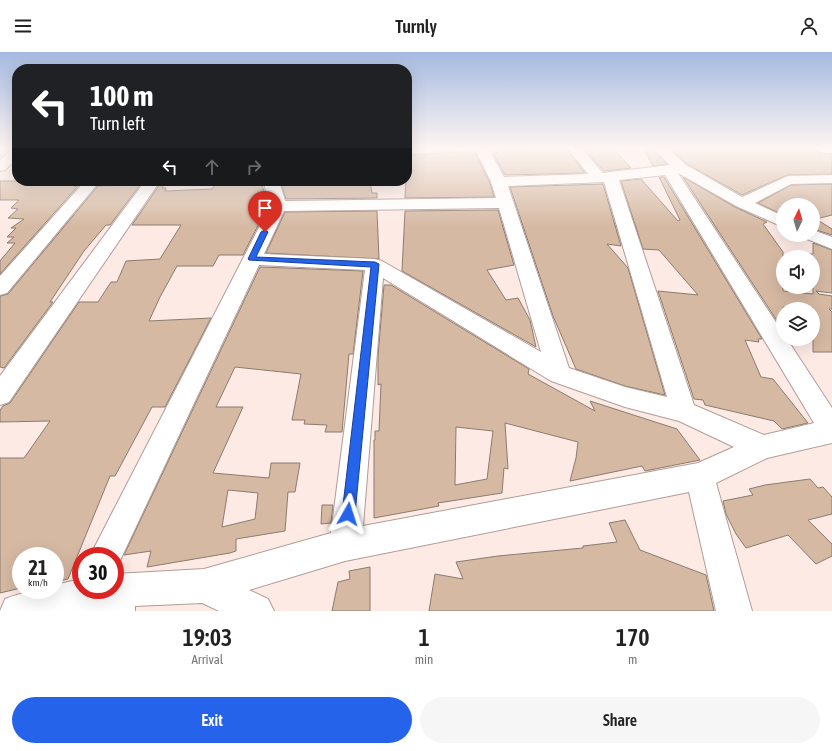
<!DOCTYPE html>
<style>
:root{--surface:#fff;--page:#f6f6f6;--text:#222;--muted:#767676;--accent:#2563eb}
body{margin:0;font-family:"Asap Condensed",sans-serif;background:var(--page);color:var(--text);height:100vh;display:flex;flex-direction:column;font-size:15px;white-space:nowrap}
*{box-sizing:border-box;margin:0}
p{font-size:13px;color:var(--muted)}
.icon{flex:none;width:22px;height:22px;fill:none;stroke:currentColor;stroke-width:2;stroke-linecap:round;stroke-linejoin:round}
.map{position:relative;height:559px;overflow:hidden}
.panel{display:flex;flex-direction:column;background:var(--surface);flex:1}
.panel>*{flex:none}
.hud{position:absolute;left:12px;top:12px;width:400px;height:122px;border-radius:16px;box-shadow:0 4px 16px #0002;background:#202124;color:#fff;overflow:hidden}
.needle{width:26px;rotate:5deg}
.controls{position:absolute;left:776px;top:146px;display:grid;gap:8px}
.controls a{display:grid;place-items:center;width:44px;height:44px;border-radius:50%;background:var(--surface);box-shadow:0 4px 16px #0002;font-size:20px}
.speed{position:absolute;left:12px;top:495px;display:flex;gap:8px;font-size:20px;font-weight:700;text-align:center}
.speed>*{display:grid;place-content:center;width:52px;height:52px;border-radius:50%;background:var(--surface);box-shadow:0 4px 16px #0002;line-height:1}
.speed small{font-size:10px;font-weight:400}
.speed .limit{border:6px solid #d22;background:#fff;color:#111}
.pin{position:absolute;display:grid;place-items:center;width:34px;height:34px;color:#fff;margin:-41px -17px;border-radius:50% 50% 50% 0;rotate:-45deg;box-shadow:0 0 4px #0007}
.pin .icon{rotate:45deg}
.me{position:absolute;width:44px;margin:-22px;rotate:6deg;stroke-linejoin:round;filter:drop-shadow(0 0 3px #0008)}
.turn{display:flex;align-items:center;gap:14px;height:84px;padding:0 12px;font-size:18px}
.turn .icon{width:52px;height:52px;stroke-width:2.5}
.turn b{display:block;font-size:28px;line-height:34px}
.lanes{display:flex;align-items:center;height:38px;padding:0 12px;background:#0003;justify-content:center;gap:20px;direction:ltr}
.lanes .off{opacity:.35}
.eta{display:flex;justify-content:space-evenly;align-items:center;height:68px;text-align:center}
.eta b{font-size:24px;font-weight:600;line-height:28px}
.cta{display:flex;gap:8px;margin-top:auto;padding:8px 12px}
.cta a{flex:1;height:46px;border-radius:24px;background:var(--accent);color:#fff;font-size:16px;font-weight:600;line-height:46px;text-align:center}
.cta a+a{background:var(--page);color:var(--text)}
header{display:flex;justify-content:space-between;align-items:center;height:52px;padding:0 12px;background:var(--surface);font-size:18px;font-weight:600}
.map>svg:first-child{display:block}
.building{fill:#d5b9a3;stroke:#8b7b6e;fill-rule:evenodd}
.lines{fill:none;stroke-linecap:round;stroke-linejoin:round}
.street-casing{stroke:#b29c96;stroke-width:2}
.street{fill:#fff;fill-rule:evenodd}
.route{fill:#2563eb;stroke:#184099}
</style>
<header><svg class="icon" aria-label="menu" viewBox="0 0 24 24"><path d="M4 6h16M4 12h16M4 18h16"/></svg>Turnly<svg class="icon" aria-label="person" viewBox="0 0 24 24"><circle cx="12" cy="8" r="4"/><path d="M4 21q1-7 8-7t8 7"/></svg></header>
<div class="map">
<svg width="832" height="559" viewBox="0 0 832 559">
<rect width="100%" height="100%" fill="#fdeae5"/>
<!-- building -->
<path class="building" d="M567 97 585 121 505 123 493 101 499 100V98Z
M584 97H613L631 116 604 119Z
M644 97H653L667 112 653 114Z
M671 97H816L819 102H832V122L787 123 742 143 687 112Z
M456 100H470L471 102 475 101 490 131 494 145 405 146 407 104Z
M659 125H664L762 287H758L759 290 745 288 761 325 773 327 808 371 782 377 774 369 705 353 703 348 694 347 658 239 698 243 659 198 643 197 621 129 641 127 678 169 680 168Z
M683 125 735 155 767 170 763 172 783 200V239L813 242V205H801L798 202H813V191L832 198V241L816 239 819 242 832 244V257H829L832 260V300H813V256L783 255V278Z
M0 129H78L73 134H78L0 222V209L15 191H7L14 185H7L16 176H11L24 167 8 166 18 157 11 156 19 148H0Z
M217 129H261L268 154 243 203H219L213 214H177L160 245 149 269 211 266 165 355H152L115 424H110L68 527 55 530V503L21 504V536L0 541V406H24L50 369 0 370V358L3 354 10 351 79 250H98L111 230H117L126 209 160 207 181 173H132L160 132H165L162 136H166L165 139 212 137Z
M278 129H370L372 141H377V146L286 147 282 135Z
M603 132 621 194 607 192 628 216 665 343 625 334 576 317 553 264 510 135Z
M832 132V163L816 167 832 177V183L813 177V153H783V161L781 162 758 151 791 133Z
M140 133 110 173H106L84 199 50 250H53L4 316 0 315V244L8 242 98 134Z
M498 158 514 213 487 218 506 248 518 246 530 268 536 295 402 219 405 159Z
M377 159 379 207 266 201 285 160Z
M260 215 363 219 353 302H349L342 380H325L327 373 304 372 305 368H292L301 322 235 315 216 355H243L213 421 269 426 271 411H300L295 440H288L285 479 236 487V499L230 501 147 515 151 499 124 503ZM228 438 258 441 255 467 222 475Z
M384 233H391L529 317 528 322 595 359 590 349 677 377 700 408 645 419 642 414 570 429 576 406 578 390 505 371 508 417 504 416 502 441 438 451 439 454 374 466V388H375V379H379L381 332 378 333V304ZM456 375 493 379 487 427 455 433Z
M810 427 818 436 823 435 832 445V462L808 468 832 492V504L816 512 788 483 746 496 736 482 726 462 723 449 753 443 749 437 765 433Z
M322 453H333L331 471 321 472Z
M625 468 640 498 706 523 714 559H429L435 522 463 527 456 510 498 504 583 496V494L617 490 609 471Z
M370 515V559H332L338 530 350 527 349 519Z"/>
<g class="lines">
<defs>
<path id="street" d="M12 97H17V107L5 118 0 119V108Z
M407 97H437L435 100 407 102Z
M475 97H489L504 125 588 122 568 97H582L603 121 670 113 654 97H669L686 113 742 145 788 124 832 123V131L791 132 755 151 783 164V175L736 154 678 121 783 281V287H787L832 356V391L767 406 716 431 752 559H716L689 440 345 509 249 538 268 547 274 559H219L202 551 135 554V559H0L5 547C22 540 37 538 55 538V533L81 527V538H115V522L204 517 331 481 365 218 259 213 117 515 115 516V504H90L270 154 265 135 262 129H276L281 135 285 149 496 146 491 130ZM665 123 814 371 764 383 694 353 619 128ZM604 130 667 345 625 335 569 316 508 134ZM499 156 541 300 382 209 375 207 264 202 284 159ZM383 226 551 329 625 355 679 369 734 395 698 411 363 474Z
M817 97H832V101L819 100Z
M85 129H100L7 241 0 243V224Z
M145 129H160L9 350 0 353V324Z
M813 178 832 185V197L807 187 804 183H813Z"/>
</defs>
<!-- street casing -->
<use href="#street" class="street-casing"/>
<!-- street -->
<use href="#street" class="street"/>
</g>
<!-- sky -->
<linearGradient id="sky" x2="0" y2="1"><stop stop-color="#a5b9e0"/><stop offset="0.55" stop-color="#fef6f3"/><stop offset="1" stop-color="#fef6f3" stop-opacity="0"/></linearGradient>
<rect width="832" height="175" fill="url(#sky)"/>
<!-- route -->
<path class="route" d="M265 178 268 180 256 205 375 210 379 212 355 462 353 466 348 468 344 466 342 462 371 215 249 208 248 207 261 180Z"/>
</svg>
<div class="controls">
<a><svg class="needle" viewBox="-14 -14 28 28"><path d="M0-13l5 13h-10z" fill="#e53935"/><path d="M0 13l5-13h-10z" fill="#767676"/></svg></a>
<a><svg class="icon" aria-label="sound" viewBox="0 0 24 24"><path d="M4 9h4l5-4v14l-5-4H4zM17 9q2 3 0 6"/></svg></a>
<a><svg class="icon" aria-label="layers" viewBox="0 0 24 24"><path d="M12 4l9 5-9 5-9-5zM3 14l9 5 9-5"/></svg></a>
</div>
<div class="speed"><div>21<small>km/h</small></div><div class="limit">30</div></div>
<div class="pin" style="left:265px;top:180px;background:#d93025"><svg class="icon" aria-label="arrive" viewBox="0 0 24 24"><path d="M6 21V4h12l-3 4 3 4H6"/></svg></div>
<svg class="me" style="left:348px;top:462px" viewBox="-20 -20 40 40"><path d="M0-17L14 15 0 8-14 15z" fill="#2563eb" stroke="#fff" stroke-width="4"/></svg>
<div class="hud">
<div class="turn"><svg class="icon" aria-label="left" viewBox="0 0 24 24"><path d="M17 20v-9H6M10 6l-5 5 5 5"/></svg><div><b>100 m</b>Turn left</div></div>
<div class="lanes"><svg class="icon" aria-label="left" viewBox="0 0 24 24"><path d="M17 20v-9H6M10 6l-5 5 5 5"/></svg><svg class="icon off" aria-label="ahead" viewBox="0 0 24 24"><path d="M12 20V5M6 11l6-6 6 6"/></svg><svg class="icon off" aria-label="right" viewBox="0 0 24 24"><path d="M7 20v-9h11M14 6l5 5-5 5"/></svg></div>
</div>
</div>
<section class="panel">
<div class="eta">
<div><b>19:03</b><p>Arrival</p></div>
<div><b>1</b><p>min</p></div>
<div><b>170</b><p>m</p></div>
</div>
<div class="cta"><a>Exit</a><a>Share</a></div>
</section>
